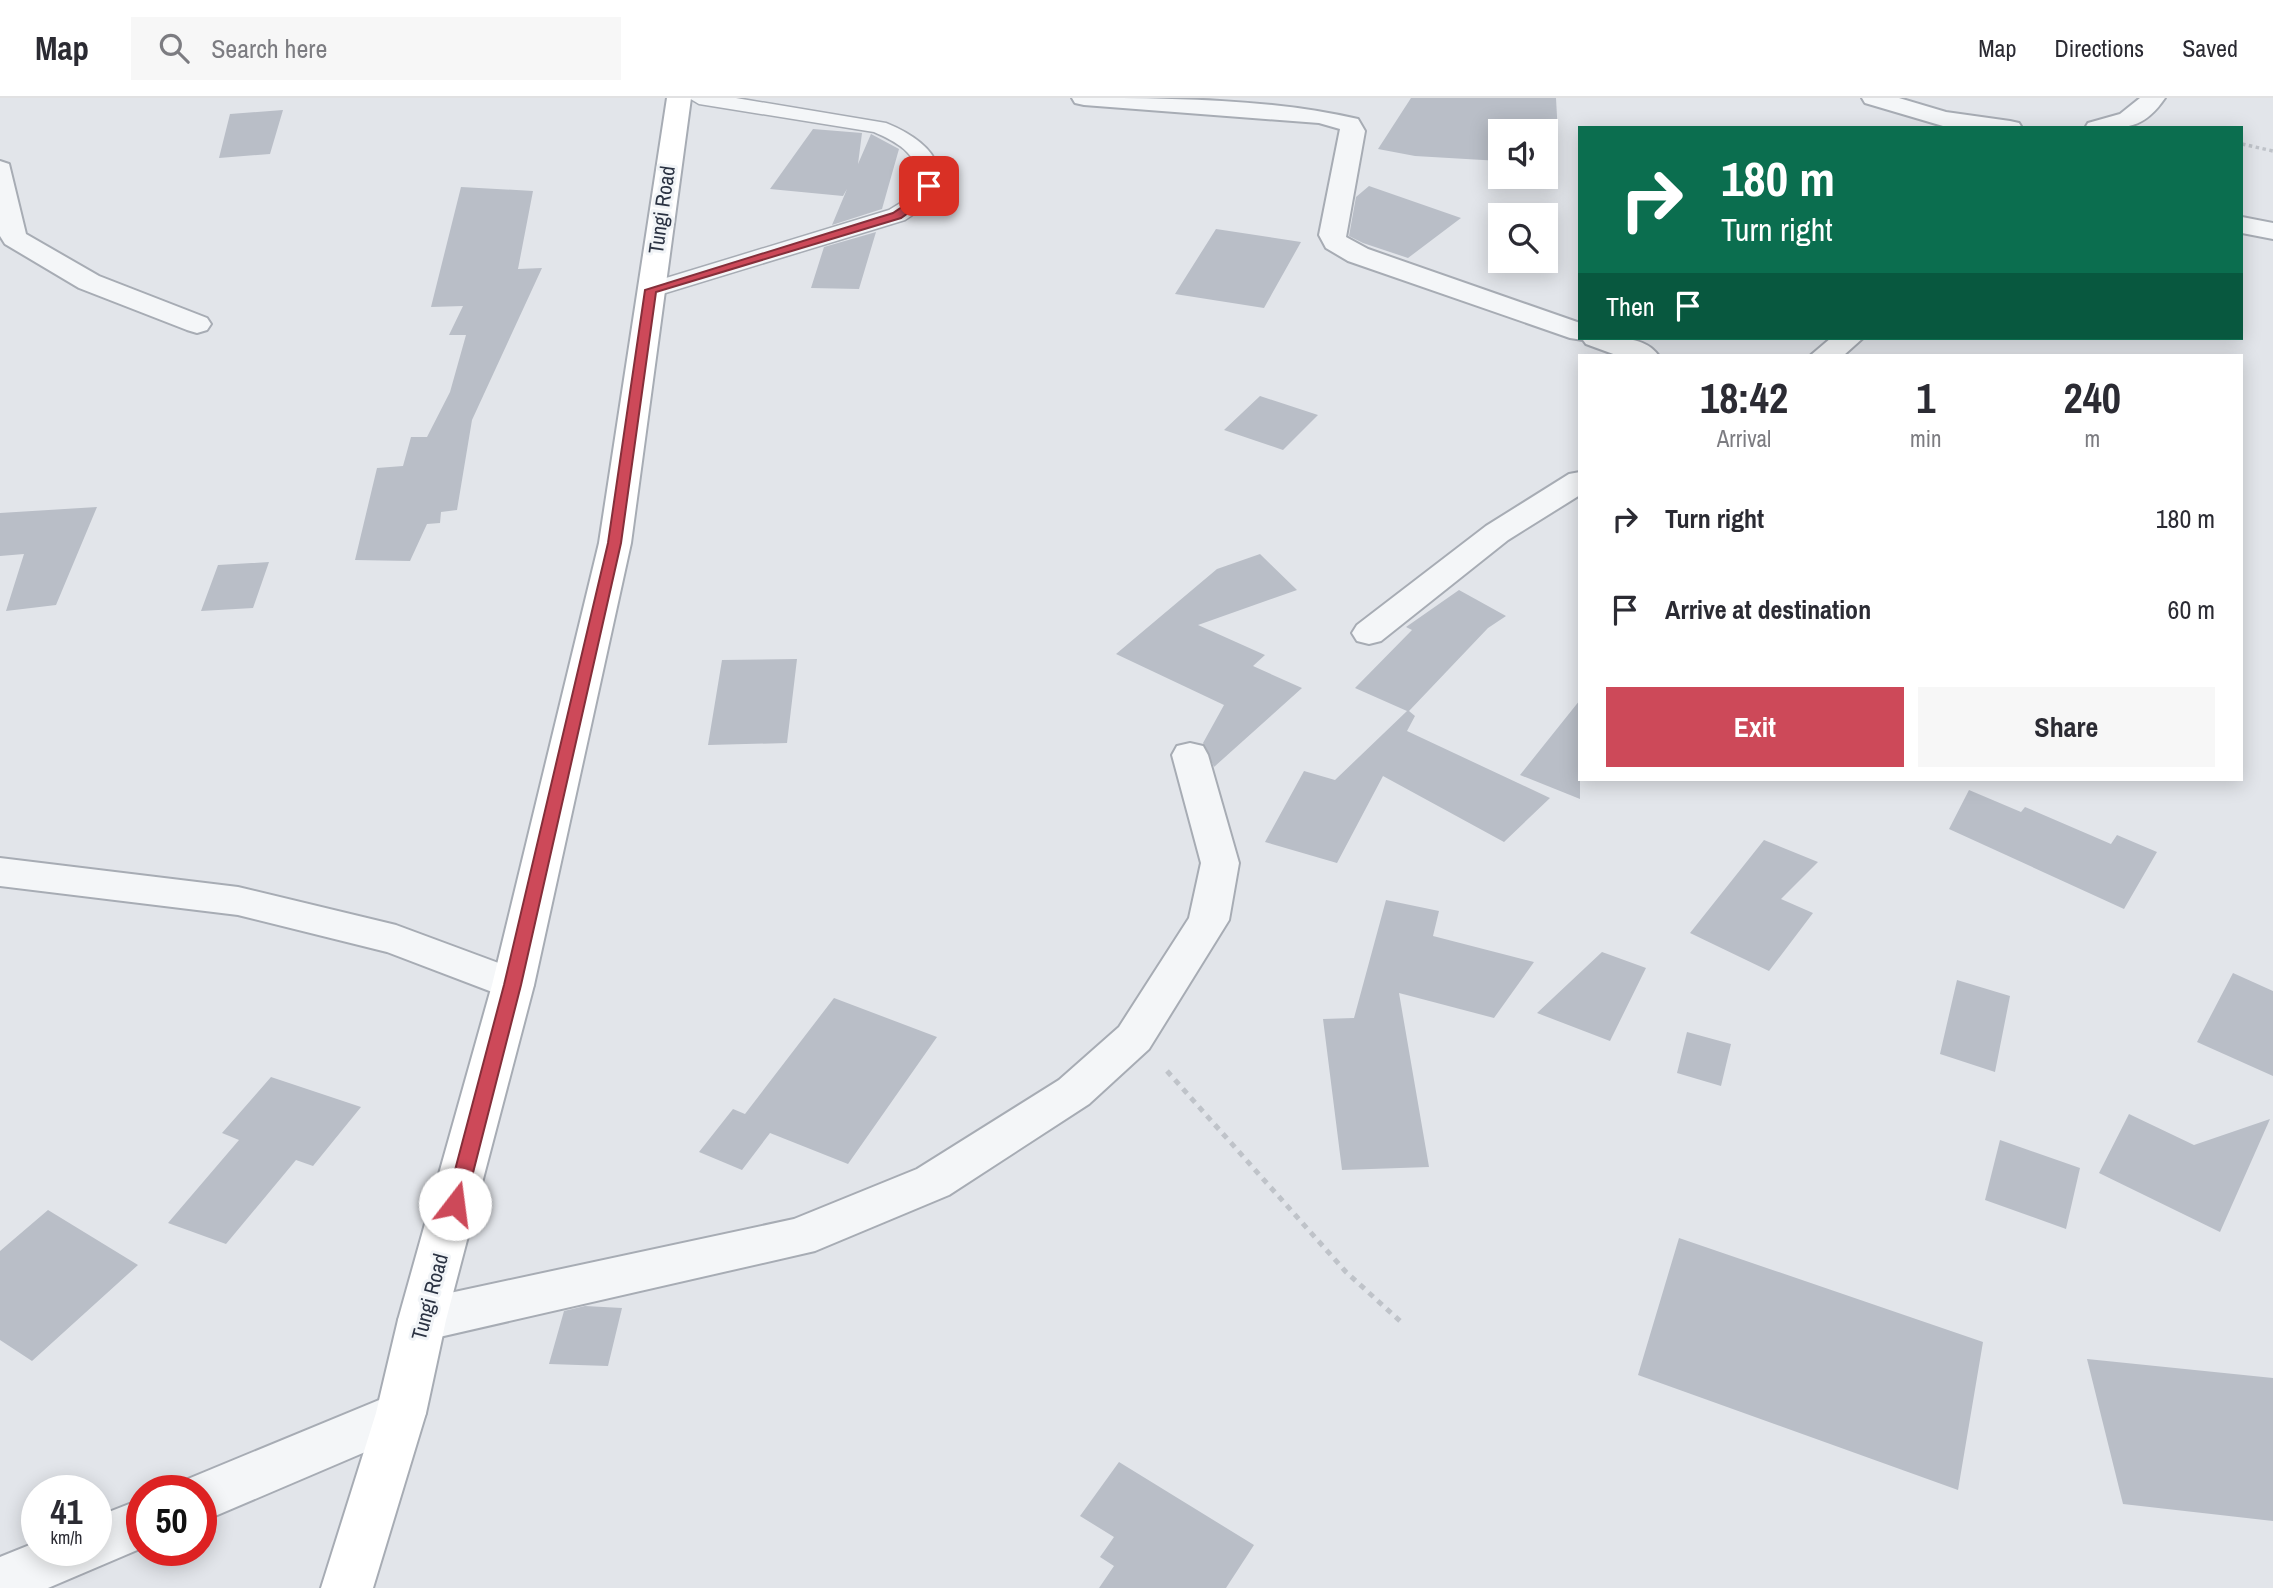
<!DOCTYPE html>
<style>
:root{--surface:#fff;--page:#f7f7f7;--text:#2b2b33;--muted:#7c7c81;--line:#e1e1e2;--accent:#cd4959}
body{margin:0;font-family:"Archivo Narrow",sans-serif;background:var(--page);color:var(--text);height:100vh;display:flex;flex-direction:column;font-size:26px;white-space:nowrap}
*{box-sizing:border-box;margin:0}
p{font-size:23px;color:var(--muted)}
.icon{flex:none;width:38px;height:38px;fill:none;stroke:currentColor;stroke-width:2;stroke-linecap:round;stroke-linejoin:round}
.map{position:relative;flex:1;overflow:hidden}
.panel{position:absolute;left:1578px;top:256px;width:665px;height:427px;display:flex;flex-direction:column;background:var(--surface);border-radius:0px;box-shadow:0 4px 18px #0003}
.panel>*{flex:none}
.hud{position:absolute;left:1578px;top:28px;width:665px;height:214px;border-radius:0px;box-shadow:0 4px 18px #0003;background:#0b6e4f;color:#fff;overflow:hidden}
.tools{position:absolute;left:1488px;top:21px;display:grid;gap:14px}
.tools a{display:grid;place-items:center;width:70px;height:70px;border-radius:0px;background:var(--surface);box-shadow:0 4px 18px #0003;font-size:35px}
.speed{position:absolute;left:21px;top:1377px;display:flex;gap:14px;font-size:35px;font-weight:700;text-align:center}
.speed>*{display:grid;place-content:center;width:91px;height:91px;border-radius:50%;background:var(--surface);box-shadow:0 4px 18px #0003;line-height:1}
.speed small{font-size:18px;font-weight:400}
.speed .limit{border:10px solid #d22;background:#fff;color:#111}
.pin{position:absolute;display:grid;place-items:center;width:60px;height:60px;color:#fff;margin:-30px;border-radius:14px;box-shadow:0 4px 10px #0006}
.me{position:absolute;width:77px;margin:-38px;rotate:15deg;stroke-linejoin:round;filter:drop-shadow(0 0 5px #0008)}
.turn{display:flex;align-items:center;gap:24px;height:147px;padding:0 28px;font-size:32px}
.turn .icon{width:91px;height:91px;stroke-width:2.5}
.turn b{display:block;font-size:49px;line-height:60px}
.then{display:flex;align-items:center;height:66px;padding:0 28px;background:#0003;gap:14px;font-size:26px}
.eta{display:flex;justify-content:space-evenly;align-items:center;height:119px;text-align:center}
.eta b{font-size:42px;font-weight:700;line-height:49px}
.action{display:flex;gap:14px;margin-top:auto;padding:14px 28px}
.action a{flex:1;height:80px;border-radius:0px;background:var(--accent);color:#fff;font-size:28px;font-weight:700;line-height:80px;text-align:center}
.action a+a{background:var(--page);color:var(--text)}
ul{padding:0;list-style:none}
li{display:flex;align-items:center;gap:21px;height:91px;padding:0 28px}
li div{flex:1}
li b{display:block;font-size:26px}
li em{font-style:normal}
header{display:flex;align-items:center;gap:42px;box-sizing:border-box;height:98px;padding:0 35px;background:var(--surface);border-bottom:2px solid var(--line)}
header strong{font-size:33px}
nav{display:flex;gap:38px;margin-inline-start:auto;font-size:24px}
.search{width:490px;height:63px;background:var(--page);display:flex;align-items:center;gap:18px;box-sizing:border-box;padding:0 24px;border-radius:0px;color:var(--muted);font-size:26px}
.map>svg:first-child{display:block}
.building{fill:#b9bec7}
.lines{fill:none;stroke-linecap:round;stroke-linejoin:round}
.service-casing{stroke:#a7acb4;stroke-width:3}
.minor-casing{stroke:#a7acb4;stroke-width:4}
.secondary-casing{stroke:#a7acb4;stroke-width:4}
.path-far1{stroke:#bfc3c9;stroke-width:3.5;stroke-dasharray:3.5 3.5;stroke-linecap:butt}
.path{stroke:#bfc3c9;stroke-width:5;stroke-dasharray:6 6;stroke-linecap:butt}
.service{fill:#f4f6f8;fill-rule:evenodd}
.minor{fill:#f4f6f8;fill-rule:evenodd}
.secondary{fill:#fff;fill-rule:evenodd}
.route{fill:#cd4959;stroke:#852f3a;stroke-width:2}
.labels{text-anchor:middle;stroke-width:6;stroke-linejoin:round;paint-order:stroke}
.street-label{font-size:21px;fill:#2a3242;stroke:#f1f4f7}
</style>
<header>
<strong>Map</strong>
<div class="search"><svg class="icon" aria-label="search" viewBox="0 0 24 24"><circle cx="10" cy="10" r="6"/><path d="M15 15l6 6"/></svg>Search here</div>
<nav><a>Map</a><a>Directions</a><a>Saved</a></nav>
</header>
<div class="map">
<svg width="2273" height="1490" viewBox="0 0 2273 1490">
<rect width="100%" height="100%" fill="#e2e5ea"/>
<!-- building -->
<path class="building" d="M1411 0H1556L1558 37 1547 65 1545 33H1500V63L1415 58 1378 51Z
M283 12 270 56 219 60 230 16Z
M813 31 862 35 858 66 871 36 899 51 882 111 832 127 847 91 843 98 770 91Z
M1369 88 1461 120 1408 160 1363 145 1349 138 1356 99Z
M461 89 533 93 518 171 542 170 472 322 457 412 441 414 440 425 427 426 410 463 355 462 377 370 403 368 411 339H427L450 294 466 237H449L463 208 431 209Z
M1216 131 1301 144 1264 210 1175 196Z
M876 134 859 191 811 190 824 149Z
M1260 298 1318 317 1283 352 1224 332Z
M97 409 56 507 6 513 24 456 0 458V415Z
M1260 456 1297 492 1198 527 1265 557 1253 568 1302 590 1214 669 1203 645 1224 607 1116 556 1217 471Z
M269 464 253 510 201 513 218 467Z
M1459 492 1506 518 1488 530 1409 613 1415 618 1407 633 1550 700 1504 744 1383 678 1337 765 1265 744 1304 673 1335 682 1407 613 1355 590 1412 532 1406 529Z
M797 561 787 645 708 647 722 562Z
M1580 602V701L1520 677Z
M1969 692 2021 714 2025 709 2111 746 2117 737 2157 754 2124 811 1949 731Z
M1764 742 1818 764 1781 801 1813 815 1769 873 1690 835Z
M1386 802 1439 813 1433 838 1534 864 1494 920 1399 895 1429 1069 1342 1072 1323 921 1354 920Z
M1602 854 1646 870 1610 943 1537 915Z
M2233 875 2273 893V978L2197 944Z
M1957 882 2010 898 1995 974 1940 956Z
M834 900 937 939 848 1066 770 1035 742 1072 699 1054 733 1011 745 1016Z
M1687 934 1731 946 1721 988 1677 975Z
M271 979 361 1009 313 1068 296 1062 226 1146 168 1125 239 1042 222 1035Z
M2129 1016 2194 1047 2270 1021 2220 1134 2099 1075Z
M2000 1042 2080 1070 2066 1131 1985 1102Z
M48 1112 138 1167 32 1263 0 1242V1153Z
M1679 1140 1983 1244 1958 1392 1638 1277Z
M585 1208 622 1210 608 1268 549 1266 564 1213Z
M2087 1261 2273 1280V1423L2123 1406Z
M1119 1364 1254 1447 1226 1490H1099L1114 1468 1100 1459 1114 1439 1080 1418Z"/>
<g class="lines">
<defs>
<path id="service" d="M689 0H736L886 25C940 47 963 85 905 122L659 197H643L640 192 643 187 889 112 907 101 919 81C917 55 897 44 874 34L699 6Z"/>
<path id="minor" d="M1072 0C1166 0 1267 0 1358 21L1365 33 1346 139 1368 151 1580 225V240C1603 240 1643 235 1658 257H1616L1586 246 1583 242 1570 240 1348 163 1326 150 1319 137 1340 31 1319 25 1084 7 1075 5Z
M1862 0H1899L1946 14 2010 23 2019 25 2022 30 1943 28 1865 5Z
M2140 0H2165C2142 34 2122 30 2085 30L2088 25 2120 16Z
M0 63 9 66 26 136 99 178 207 220 211 226 207 232 197 235 187 232 79 190 5 146 0 138Z
M2242 119 2273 125V141L2242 135Z
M1831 240H1863L1844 257H1811Z
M1580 374V397L1508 442 1381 543 1369 546 1357 543 1352 535 1357 527 1486 428 1569 376Z
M1190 645 1203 648 1208 657 1239 765 1229 822 1149 951 1089 1006 949 1097 815 1153 422 1243 405 1237 398 1222 405 1207 422 1201 794 1121 917 1071 1059 982 1119 929 1189 820 1201 765 1172 657 1177 648Z
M0 760 238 789 396 827 528 876 534 887 528 898 513 902 387 854 238 817 0 788Z
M401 1293 419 1299 426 1315 419 1331 201 1424V1393H179L183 1383Z
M142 1401V1450L48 1490H0V1459L37 1444V1452H96V1419Z"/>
<path id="secondary" d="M667 0H691L631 445 534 887 446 1222 426 1315 373 1490H321L376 1315 398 1222 492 887 599 445Z"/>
</defs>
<!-- service casing -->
<use href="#service" class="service-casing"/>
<!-- minor casing -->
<use href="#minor" class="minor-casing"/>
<!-- secondary casing -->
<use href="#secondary" class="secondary-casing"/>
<!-- path-far1 -->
<path class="path-far1" d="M2242 46 2273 53"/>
<!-- path -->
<path class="path" d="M1167 973 1346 1174 1400 1223"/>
<!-- service -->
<use href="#service" class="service"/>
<!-- minor -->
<use href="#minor" class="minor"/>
<!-- secondary -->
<use href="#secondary" class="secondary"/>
</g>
<!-- route -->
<path class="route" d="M929 85 934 88 926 102 901 120 656 194 621 445 521 887 465 1106 462 1111H449L446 1106 504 887 608 445 645 192 893 115 918 98Z"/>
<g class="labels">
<!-- street labels -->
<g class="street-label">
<text transform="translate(662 112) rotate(-82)" y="7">Tungi Road</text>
<text transform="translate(430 1199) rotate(-75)" y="7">Tungi Road</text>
</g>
</g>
</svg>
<div class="tools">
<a><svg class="icon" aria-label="sound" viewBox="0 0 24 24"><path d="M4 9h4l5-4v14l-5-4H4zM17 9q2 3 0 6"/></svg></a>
<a><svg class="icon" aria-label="search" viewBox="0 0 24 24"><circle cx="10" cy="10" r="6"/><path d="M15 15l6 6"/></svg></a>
</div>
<div class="speed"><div>41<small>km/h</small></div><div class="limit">50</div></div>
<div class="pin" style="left:929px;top:88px;background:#d93025"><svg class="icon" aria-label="arrive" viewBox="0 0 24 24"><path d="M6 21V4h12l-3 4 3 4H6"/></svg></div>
<svg class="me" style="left:455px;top:1106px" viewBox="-20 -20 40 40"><circle r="19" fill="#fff"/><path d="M0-13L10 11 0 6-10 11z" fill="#cd4959"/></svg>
<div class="hud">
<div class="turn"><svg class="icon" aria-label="right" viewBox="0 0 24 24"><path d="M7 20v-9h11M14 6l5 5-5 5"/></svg><div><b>180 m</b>Turn right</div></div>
<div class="then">Then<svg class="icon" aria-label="arrive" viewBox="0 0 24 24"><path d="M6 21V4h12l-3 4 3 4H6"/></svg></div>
</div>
<section class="panel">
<div class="eta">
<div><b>18:42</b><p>Arrival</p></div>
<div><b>1</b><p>min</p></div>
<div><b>240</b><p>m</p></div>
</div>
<ul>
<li><svg class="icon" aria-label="right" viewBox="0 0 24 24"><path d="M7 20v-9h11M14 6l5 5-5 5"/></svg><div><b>Turn right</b></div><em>180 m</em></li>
<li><svg class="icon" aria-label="arrive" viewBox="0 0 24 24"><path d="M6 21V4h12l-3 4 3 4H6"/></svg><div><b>Arrive at destination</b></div><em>60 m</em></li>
</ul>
<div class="action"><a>Exit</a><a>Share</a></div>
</section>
</div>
